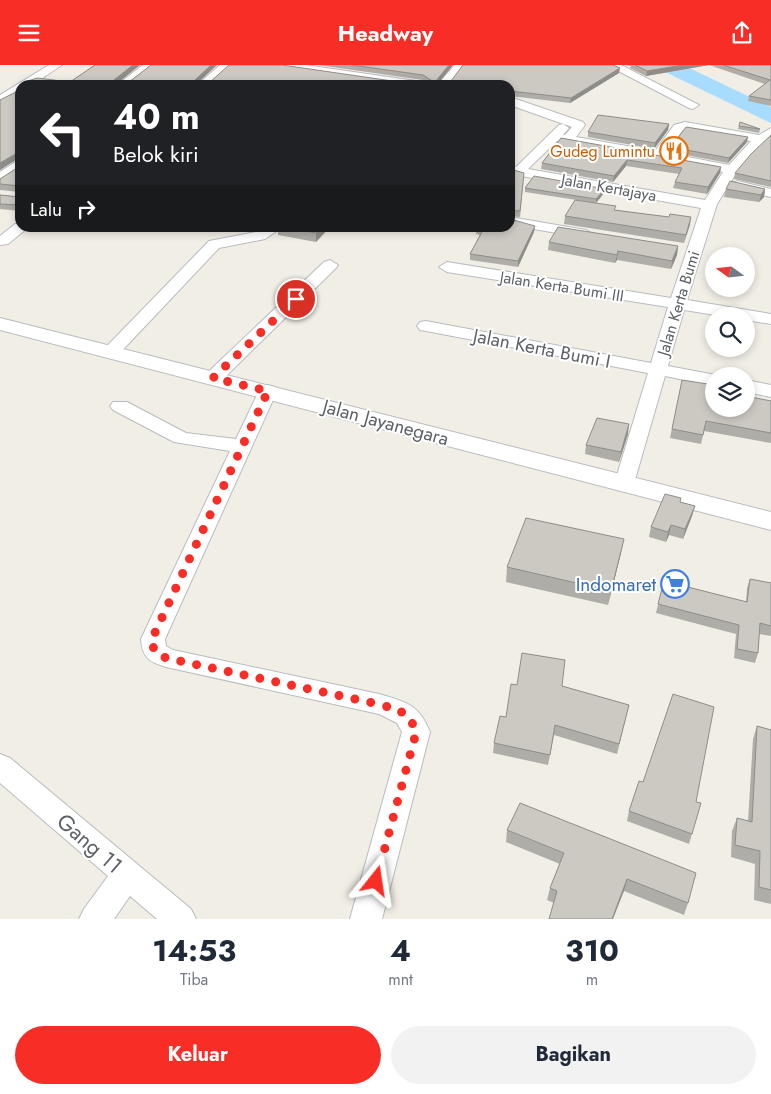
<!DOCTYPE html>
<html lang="id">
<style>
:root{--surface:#fff;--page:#f2f2f3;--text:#1f2937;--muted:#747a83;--accent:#f82d25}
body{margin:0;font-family:Jost,sans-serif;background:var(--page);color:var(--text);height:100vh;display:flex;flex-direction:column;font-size:19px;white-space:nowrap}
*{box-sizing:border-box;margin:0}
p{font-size:16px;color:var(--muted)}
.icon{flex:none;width:28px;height:28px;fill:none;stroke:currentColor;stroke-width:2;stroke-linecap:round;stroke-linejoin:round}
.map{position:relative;height:854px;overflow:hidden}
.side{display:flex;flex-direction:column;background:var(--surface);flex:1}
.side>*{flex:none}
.guide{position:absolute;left:15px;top:15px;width:500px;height:152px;border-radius:15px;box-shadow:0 2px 8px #0003;background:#202124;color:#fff;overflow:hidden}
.needle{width:32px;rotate:285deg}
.fabs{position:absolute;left:705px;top:182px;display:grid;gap:10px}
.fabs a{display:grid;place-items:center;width:50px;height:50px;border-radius:50%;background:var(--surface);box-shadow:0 2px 8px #0003;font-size:25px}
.pin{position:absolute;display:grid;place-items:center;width:42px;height:42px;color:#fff;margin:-21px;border:2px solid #fff;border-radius:50%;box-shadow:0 1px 5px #0007}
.me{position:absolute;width:55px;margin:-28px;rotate:15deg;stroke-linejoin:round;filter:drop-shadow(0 0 4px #0008)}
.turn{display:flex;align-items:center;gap:18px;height:105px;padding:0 15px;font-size:22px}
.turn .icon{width:65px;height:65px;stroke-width:2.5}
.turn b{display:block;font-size:35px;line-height:42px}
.then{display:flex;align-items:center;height:48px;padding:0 15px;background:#0003;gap:10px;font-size:19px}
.eta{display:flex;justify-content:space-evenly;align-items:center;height:85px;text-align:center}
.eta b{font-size:30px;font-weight:700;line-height:35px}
.primary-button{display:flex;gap:10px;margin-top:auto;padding:10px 15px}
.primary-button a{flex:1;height:58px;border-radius:30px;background:var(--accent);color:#fff;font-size:20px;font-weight:700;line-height:58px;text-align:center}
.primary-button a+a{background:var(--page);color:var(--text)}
header{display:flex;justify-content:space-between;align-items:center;height:65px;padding:0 15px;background:var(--accent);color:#fff;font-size:22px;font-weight:700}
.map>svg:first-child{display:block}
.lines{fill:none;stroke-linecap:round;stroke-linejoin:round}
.river{fill:#a8dcff;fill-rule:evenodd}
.minor-casing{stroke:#b8bcc0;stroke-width:2}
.tertiary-casing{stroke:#b8bcc0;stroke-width:2}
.minor{fill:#fff;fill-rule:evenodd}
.tertiary{fill:#fff;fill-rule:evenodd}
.wall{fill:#afada8}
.shaded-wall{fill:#8f8d88}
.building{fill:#ccc9c3;stroke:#8f8d88}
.route{stroke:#f82d25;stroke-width:9;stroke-dasharray:0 16.2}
.labels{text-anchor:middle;stroke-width:4;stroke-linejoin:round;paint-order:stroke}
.far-food-label{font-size:16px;fill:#c56008;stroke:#fff;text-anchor:end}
.far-street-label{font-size:16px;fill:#5d6268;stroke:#fff}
.street-label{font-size:19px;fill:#5d6268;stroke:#fff}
.shop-label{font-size:19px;fill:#366cbe;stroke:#fff;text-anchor:end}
.near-street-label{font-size:22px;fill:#5d6268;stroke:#fff}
</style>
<header><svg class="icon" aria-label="menu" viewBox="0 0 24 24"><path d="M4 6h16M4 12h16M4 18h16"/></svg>Headway<svg class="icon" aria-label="share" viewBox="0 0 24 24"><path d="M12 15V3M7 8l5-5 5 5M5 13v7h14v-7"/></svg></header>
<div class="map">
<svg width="771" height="854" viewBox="0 0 771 854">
<rect width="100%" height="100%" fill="#f1eee6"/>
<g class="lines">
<!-- river -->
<path class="river" d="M655 0H683L771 42V58L659 4Z"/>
<defs>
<path id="minor" d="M49 0H62L32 20H20V28L0 39V30Z
M143 0H155L130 20H117Z
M220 0H232L210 20H197Z
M277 0H305L423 17 429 20H399L282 3Z
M455 0H466L449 20H437Z
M607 0H621L699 40 693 44 689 43Z
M510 32 583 57 585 60 576 72 655 86 674 60 685 57 759 70 771 63V73L740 102 717 139 687 235 771 249V259L746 255V251H722L684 245 668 301 721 311H714V321L665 311 632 425 625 427 618 425 614 420 648 308 426 266 420 265 417 261 420 257 426 256 651 298 668 242 447 207 439 202 447 197 671 233 701 143 510 109V101L516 102 559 60 563 59 569 63 563 70H565L572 62 510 40ZM685 65 751 76 729 100 667 88 682 66ZM557 76 568 79 723 107 705 135 528 104Z
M20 94V105L0 118V107Z
M737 116 771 124V132L732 123 730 120Z
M510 152 586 165 593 169 586 173 510 160Z
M20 158V162H27L25 165 8 179 0 180V171L15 159Z
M264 162H282L265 174 219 183 117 291H105L102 287 105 283 209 176 256 167Z
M330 195 338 200 336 203 220 317H206L204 313 206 309 324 197Z
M746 315 771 320V332L746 327Z
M268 320 275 322 277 326 165 574 166 581 173 585 379 629C406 637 419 639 430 667L382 854H350L402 667 397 658 379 649 166 602C149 597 142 592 141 574L230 386 174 377 113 345 110 341 113 337H127L186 368 236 374 259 326 261 322Z
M0 689 10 693 191 844 196 854H157L130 831 114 854H79L84 844 108 811 0 718Z"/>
<path id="tertiary" d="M0 253 771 447V465L0 265Z"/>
</defs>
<!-- minor casing -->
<use href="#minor" class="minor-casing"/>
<!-- tertiary casing -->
<use href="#tertiary" class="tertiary-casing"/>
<!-- minor -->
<use href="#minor" class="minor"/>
<!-- tertiary -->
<use href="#tertiary" class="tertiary"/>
</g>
<!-- wall -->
<path class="wall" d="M95 0H140L119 17H129L151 0H217L200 16 210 17H426L423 15 318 0H453L440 16 619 8 570 38 510 31V20L70 17Z
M626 0H771V41L748 36 749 31 765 19 709 0 646 11 630 3 631 1Z
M20 25V127L0 125V114L20 101 19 93 0 105V35Z
M740 57 760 64 759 68 738 64Z
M669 59 668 65 654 84 588 72V67Z
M771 70V122L734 114 735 108Z
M561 73 721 102 720 108 707 129 673 123 675 117 679 109 626 101 613 117 541 104 542 98Z
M747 77 728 98 670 87 671 82Z
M510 104 524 108 520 152 510 151Z
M525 123 605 124 604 128 596 138 525 127Z
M726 124H765L764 132 759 137 724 132Z
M20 129V146L0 144V130L20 132Z
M615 145 669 152H691L684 178 564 159 565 151Z
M535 161 534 167 518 202 470 195V189L480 170 476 169 477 163Z
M278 162H330L316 177 278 170Z
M549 177 678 181 677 190 671 204 617 195 615 198 548 185Z
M682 315 714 344 771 336V378L704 366 701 379 670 373Z
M628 369 619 397 585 389 586 380Z
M681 437 695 441 692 451 683 474 669 470 666 477 649 472 651 462Z
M621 488 608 540 506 517 507 502Z
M750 514 771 518V571L759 569 758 588 755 598 734 593 736 569 656 548 664 516 746 537 747 523Z
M517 620 562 621 629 640 617 689 554 670 548 700 493 688 494 678 506 652Z
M757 661 771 665V839L754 835 755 799 731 792 732 766 737 753 748 756 753 674Z
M696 737 692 769 689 779 627 756 629 746Z
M507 765 688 838 684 850 624 826 554 838 547 835 550 823 560 799 506 777Z"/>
<!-- shaded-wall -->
<path class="shaded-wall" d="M133 0H140L115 20 114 15Z
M211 0H217L195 20V15Z
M449 0H453L437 20 436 16Z
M683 0H709L646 11 647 6Z
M620 3 619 8 570 38 571 33Z
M514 38V43L510 50V45Z
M669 59 668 65 654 84 655 78Z
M748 72 747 77 728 98 729 93Z
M19 87 20 92 0 105V98Z
M627 95 626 101 613 117 614 111Z
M721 102 720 108 707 129 708 122Z
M605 124 604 128 596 138V134Z
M765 124 764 132 759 137 761 130Z
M691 152 690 160 684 178 686 170Z
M535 161 534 167 518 202V196Z
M322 162H330L316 177V168Z
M678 181 677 190 671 204 672 196Z
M618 186 617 195 615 198Z
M629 359 628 369 619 397 621 387Z
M695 441 692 451 683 474 685 464Z
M671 460 669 470 666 477 668 467Z
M624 474 621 488 608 540 611 526Z
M627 814 624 826 613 854H612Z"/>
<!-- building -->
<path class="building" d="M95 0H133L114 15 116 17H129L151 0H211L195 15 210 17 229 0H282L399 17H429L431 15 423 10 352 0H449L436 16H451L463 0H613L620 3 571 33 510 26V20H21L25 17 37 13 70 17Z
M635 0H683L647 6Z
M723 0H771V35L749 31 770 15Z
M20 24V121L0 119V114L20 101 19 87 0 98V35L20 25Z
M510 36 514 38 510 45Z
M598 50 669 59 655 78 588 67Z
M740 57 760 64 739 61Z
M686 62 748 72 729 93 671 82Z
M771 70V116L735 108 751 89Z
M561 73 721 102 708 122 675 117 682 103 627 95 614 111 542 98Z
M510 104 524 108 520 146 510 145Z
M534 111 605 124 596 134 525 123Z
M730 116 765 124 761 130 726 124Z
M20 129V140L0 139V130L20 132Z
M575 135 616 141 614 145 669 152 670 149 691 152 686 170 565 151Z
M510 154 535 161 518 196 470 189 483 165 477 163V162H510Z
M283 162H322L316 168Z
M558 162 678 181 672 196 618 186 617 190 549 177Z
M682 315 714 320V344H746V331L771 336V368L706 356 703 370 672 364Z
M597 353 629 359 621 387 586 380Z
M665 429 681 433 680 437 695 441 685 464 671 460 668 467 651 462Z
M526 453 624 474 611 526 507 502Z
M750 514 771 518V561L760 558 758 588 737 584 739 560 658 539 664 516 747 537Z
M522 588 565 595 562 621 629 640 619 679 555 660 550 690 494 678 500 651 506 652 511 619 517 620Z
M673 629 714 642 696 737 701 738 692 769 629 746 639 716 643 717Z
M757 661 771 665V825L759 822 760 786 735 780 737 753 752 757Z
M520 738 696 808 688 838 627 814 612 854H549L557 826 550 823 564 788 507 765Z"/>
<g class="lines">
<!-- route -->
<path class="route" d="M296 234 213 313 268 326 152 574 154 586 166 593 378 639C398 645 410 646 416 668L376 816"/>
</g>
<!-- icons -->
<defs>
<symbol id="restaurant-ring" viewBox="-11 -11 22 22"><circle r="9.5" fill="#fff" stroke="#e8710a" stroke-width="1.5"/><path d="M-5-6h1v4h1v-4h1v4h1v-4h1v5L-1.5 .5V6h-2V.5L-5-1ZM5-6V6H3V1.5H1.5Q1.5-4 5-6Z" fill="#e8710a"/></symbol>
<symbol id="supermarket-ring" viewBox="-11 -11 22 22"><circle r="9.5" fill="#fff" stroke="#3f7fe0" stroke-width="1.5"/><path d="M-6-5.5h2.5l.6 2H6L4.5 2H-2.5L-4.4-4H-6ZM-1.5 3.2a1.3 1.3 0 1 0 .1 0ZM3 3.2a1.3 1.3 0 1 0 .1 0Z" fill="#3f7fe0"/></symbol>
</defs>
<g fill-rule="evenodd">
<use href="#restaurant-ring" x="658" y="70" width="32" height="32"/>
<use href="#supermarket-ring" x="659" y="503" width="32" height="32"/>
</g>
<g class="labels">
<!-- far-food labels -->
<g class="far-food-label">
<text x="655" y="92">Gudeg Lumintu</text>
</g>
<!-- far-street labels -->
<g class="far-street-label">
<text transform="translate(609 122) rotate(10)" y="6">Jalan Kertajaya</text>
<text transform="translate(562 221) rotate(9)" y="6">Jalan Kerta Bumi III</text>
<text transform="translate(678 238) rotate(-73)" y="6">Jalan Kerta Bumi</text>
</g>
<!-- street labels -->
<g class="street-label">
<text transform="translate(542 283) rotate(11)" y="7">Jalan Kerta Bumi I</text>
<text transform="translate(386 357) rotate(15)" y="7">Jalan Jayanegara</text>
</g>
<!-- shop labels -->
<g class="shop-label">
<text x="656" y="526">Indomaret</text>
</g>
<!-- near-street labels -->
<g class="near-street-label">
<text transform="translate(90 778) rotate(41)" y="8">Gang 11</text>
</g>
</g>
</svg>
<div class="fabs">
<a><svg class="needle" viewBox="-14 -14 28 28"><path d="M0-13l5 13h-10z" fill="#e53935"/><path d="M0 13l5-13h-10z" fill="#747a83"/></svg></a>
<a><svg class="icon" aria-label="search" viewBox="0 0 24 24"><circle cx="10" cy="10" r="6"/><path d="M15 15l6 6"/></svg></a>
<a><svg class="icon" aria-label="layers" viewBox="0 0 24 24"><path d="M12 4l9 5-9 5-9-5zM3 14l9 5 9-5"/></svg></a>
</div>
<div class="pin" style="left:296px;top:234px;background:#d93025"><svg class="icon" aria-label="arrive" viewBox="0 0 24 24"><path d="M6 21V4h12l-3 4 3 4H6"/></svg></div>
<svg class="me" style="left:376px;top:816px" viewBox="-20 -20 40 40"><path d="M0-17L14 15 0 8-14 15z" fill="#f82d25" stroke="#fff" stroke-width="4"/></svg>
<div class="guide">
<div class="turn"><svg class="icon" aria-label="left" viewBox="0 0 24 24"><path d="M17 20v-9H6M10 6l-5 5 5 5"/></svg><div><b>40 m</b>Belok kiri</div></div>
<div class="then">Lalu<svg class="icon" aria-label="right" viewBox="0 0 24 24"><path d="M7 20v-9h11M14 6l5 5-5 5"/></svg></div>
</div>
</div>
<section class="side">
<div class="eta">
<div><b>14:53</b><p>Tiba</p></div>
<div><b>4</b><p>mnt</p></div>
<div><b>310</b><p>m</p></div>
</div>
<div class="primary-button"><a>Keluar</a><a>Bagikan</a></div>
</section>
